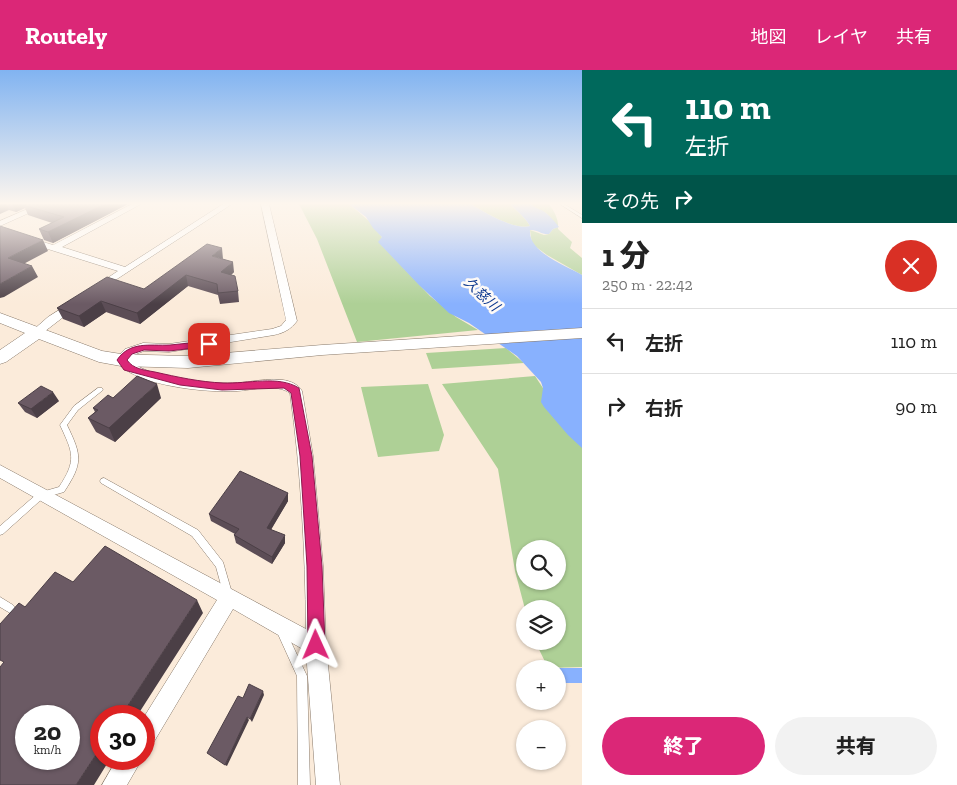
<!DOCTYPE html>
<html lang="ja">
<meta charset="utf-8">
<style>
:root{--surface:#fff;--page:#f2f2f2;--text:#222;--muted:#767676;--line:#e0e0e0;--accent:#db2777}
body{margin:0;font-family:"Zilla Slab","Noto Sans JP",serif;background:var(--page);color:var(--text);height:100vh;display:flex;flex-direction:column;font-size:19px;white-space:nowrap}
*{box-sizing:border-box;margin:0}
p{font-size:16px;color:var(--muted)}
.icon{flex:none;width:28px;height:28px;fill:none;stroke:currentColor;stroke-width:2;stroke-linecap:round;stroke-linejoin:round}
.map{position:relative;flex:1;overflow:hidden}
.panel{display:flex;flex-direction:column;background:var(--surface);width:375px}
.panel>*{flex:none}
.top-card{background:#00695c;color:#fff;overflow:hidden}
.controls{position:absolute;left:516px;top:470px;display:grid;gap:10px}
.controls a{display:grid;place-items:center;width:50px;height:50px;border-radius:50%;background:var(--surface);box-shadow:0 1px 4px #0004;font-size:25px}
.speed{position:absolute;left:15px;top:635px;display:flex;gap:10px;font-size:25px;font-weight:700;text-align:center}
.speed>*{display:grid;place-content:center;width:65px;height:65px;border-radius:50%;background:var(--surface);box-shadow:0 1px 4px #0004;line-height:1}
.speed small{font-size:12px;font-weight:400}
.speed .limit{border:8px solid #d22;background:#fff;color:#111}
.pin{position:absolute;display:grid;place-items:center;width:42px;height:42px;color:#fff;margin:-21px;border-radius:10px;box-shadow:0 2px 8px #0006}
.me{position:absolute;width:55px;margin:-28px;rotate:359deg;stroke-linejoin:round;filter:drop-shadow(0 0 4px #0008)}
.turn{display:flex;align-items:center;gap:18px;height:105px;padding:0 20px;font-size:22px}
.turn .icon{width:65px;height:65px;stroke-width:2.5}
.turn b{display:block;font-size:35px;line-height:42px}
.then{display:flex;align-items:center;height:48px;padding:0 20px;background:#0003;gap:10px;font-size:19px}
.round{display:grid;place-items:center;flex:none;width:52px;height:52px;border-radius:26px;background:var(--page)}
.head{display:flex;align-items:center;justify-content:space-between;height:85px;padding:0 20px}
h1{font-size:30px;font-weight:800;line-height:38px}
.action{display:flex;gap:10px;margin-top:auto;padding:10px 20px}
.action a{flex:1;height:58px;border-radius:30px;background:var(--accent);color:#fff;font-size:20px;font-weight:800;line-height:58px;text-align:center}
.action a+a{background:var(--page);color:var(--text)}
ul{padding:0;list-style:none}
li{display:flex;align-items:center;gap:15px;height:65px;padding:0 20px;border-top:1px solid var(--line)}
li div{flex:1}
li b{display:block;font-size:19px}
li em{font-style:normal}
header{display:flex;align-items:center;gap:30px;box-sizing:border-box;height:70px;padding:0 25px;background:var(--accent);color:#fff}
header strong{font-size:24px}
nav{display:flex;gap:28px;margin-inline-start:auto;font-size:18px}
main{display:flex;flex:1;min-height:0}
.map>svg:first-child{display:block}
.green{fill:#aed096;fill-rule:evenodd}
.water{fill:#88b1fe}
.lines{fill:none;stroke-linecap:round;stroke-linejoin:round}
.lane-casing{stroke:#897a6b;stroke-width:1}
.street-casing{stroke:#897a6b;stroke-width:1}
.secondary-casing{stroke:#897a6b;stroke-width:1}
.lane{fill:#fff;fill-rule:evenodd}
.street{fill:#fff;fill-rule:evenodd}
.secondary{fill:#fff;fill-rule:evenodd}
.wall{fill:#5c4d56}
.shaded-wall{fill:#4b3f46}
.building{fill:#6b5a64;stroke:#4b3f46;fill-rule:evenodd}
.route{fill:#db2777;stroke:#8e194d}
.labels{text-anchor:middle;stroke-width:5;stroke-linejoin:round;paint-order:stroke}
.far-water-label{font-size:14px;font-style:italic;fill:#0f3a90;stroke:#fefaf7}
</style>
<header>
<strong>Routely</strong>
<nav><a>地図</a><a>レイヤ</a><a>共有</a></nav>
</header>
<main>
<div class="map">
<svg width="582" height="715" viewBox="0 0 582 715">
<rect width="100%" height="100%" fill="#fbebda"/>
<!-- green -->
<path class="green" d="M299 134H349L369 151 382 167 379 172 430 226 456 247 478 260 357 272 317 169Z
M471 134H510C517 141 525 147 530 156 516 161 483 142 471 134Z
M531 134H549C554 141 559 149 558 159L572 172 570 178 582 188V205L547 185 532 174 530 160 544 165 549 164 553 159 558 157 546 143 535 139Z
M506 278 524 293 432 299 426 283Z
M535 306 582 377V597L548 598 535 571H558V539H525L515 501 498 399 442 314ZM525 479H558V511H525Z
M428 314 444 365 439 381 378 387 361 317Z"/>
<!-- water -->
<path class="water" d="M349 134H471C483 142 516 161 530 156 525 147 517 141 510 134H531C536 139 541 139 546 143 551 147 555 152 559 157L553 159 549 164C542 165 537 159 530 160 528 182 565 195 582 205V378L568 365 544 337 541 332 543 318 541 312 517 286 469 253 449 243 419 215 378 172 382 167 373 158 366 147Z
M548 598H582V613H558V599Z"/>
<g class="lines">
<defs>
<path id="lane" d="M560 134H564L582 145V148Z
M98 318H102L103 320 78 340 67 355C82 386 83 393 64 422L43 428 3 464 0 465V456L38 423 59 417C77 390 73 383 60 355L74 336Z
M104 408 198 460 223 492 232 523 230 526 227 528 224 526 216 497 192 466 101 413 100 411 101 409Z
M0 527 13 535 15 538 13 541 10 543 0 537Z
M282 557 285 559 307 606 310 715H298L297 606 277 562 279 559Z"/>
<path id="street" d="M39 134H49L0 156V151Z
M132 134H141L62 177 125 197 223 134H232L97 222 92 219 94 217 118 201 0 164V159L53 175Z
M261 134H269L297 251C291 259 284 263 274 265L169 282 144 281 133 285 128 290C151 309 207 314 236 313 252 312 267 308 283 310 290 311 298 314 302 321L313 386 323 496 326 575 340 715H316L306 581 233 539 152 675 144 678V647L217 530 0 408V395L306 559C305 480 301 401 290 323 275 313 253 320 237 321 207 323 133 316 115 290L125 279 143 273 169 274 272 259 281 256 286 250Z
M75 230 80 233 79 235 40 265H32L30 263 32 261 48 247Z
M117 689H142L127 715H102Z"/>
<path id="secondary" d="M0 243 102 281 121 284 147 285 188 286 322 275 582 258V268L322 285 188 298 121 296 99 292 39 269 6 292 0 294V280L25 263 0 253Z"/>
</defs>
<!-- lane casing -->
<use href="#lane" class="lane-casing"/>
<!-- street casing -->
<use href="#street" class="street-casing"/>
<!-- secondary casing -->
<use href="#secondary" class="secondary-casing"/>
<!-- lane -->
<use href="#lane" class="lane"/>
<!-- street -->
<use href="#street" class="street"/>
<!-- secondary -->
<use href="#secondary" class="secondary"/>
</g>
<!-- wall -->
<path class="wall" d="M0 134H128L53 173 44 170 39 159 52 153 28 145 25 138 16 142 9 140Z
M223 189 234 202 231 205 238 221 239 232 220 234 218 225 188 216 140 254 106 242 84 257 63 249 57 238 144 219Z
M113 328H161L115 372 96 362 88 348 95 342 93 338Z
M59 331 37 348 25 342 18 333Z
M288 423V431L271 459 285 473 272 494 236 473 234 465 235 464 211 451 209 444Z"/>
<!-- shaded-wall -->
<path class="shaded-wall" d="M0 134H6L9 140 0 144Z
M12 134H35L23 135 25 138 16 142Z
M105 134H128L53 173 48 162Z
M43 170 48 181 14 199 8 188Z
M222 178 223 189 212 186Z
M233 192 234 202 222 213 221 202Z
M32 196 38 207 4 227 0 228V214Z
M186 205 188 216 140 254 137 243Z
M101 231 106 242 84 257 79 246Z
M157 314 161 328 115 372 109 358Z
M53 322 59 331 37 348 31 339Z
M288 423V431L268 465 267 458Z
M285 465V473L272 494V487Z
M197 530 203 543 137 646H121Z
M263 621 264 625 252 652 250 649Z
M247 647 249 650 227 696 225 695Z
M101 677V689H110L94 715H76Z"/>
<!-- building -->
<path class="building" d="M27 134H105L48 162 39 159 64 147 23 135Z
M0 156 43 170 8 188 32 196 0 214Z
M207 174 222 178 212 186 233 192 221 202 235 206 238 221 218 223 217 214 186 205 137 243 101 231 79 246 57 238 107 207 144 219Z
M137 306 157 314 109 358 88 348 98 340 93 338 108 325 113 328Z
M41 316 53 322 31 339 18 333Z
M240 401 288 423 267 458 285 465 272 487 234 465 239 459 209 444Z
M105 476 197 530 121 646H101V677L76 715H0V597L4 592 0 590V554L19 533 25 537 55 502 73 512ZM26 646H69V689H26Z
M249 614 263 621 250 649 247 647 225 695 207 683 238 626 243 628Z"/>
<!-- sky -->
<linearGradient id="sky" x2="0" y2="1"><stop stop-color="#81b3f1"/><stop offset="0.57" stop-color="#fdf6ee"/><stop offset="1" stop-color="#fdf6ee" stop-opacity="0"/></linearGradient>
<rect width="582" height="234" fill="url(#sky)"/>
<!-- route -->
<path class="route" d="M209 271 214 274 212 276 169 281 144 280 132 284 127 290C133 299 144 300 155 302 177 307 200 312 223 313 248 314 278 305 299 318L312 386 322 496 325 575 322 581 316 583 311 581 308 575 307 496 300 386 291 323 284 318 222 320 180 315 124 300 117 290C130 271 149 276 170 275 183 274 196 272 209 271Z"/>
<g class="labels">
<!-- far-water labels -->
<g class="far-water-label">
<text transform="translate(482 224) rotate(43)" y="5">久慈川</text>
</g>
</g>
</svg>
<div class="controls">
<a><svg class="icon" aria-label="search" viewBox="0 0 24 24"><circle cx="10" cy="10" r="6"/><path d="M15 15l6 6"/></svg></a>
<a><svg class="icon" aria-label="layers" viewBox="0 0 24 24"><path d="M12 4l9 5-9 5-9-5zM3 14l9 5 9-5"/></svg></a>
<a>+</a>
<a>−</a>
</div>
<div class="speed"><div>20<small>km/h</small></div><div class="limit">30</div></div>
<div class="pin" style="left:209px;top:274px;background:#d93025"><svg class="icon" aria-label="arrive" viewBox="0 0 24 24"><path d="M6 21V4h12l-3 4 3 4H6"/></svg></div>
<svg class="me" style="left:316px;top:575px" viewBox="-20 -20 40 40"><path d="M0-17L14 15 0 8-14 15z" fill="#db2777" stroke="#fff" stroke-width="4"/></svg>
</div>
<section class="panel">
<div class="top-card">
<div class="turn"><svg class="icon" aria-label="left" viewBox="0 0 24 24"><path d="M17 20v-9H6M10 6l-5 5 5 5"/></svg><div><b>110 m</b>左折</div></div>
<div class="then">その先<svg class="icon" aria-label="right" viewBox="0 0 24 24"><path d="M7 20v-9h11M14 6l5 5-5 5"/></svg></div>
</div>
<div class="head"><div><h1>1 分</h1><p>250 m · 22:42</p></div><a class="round" style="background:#d93025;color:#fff"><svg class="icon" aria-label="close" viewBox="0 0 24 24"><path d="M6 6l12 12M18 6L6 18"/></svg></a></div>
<ul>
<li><svg class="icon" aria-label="left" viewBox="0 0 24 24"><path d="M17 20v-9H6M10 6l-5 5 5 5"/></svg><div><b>左折</b></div><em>110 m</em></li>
<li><svg class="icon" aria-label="right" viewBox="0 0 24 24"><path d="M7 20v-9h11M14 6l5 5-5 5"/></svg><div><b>右折</b></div><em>90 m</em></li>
</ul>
<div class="action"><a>終了</a><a>共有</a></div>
</section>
</main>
